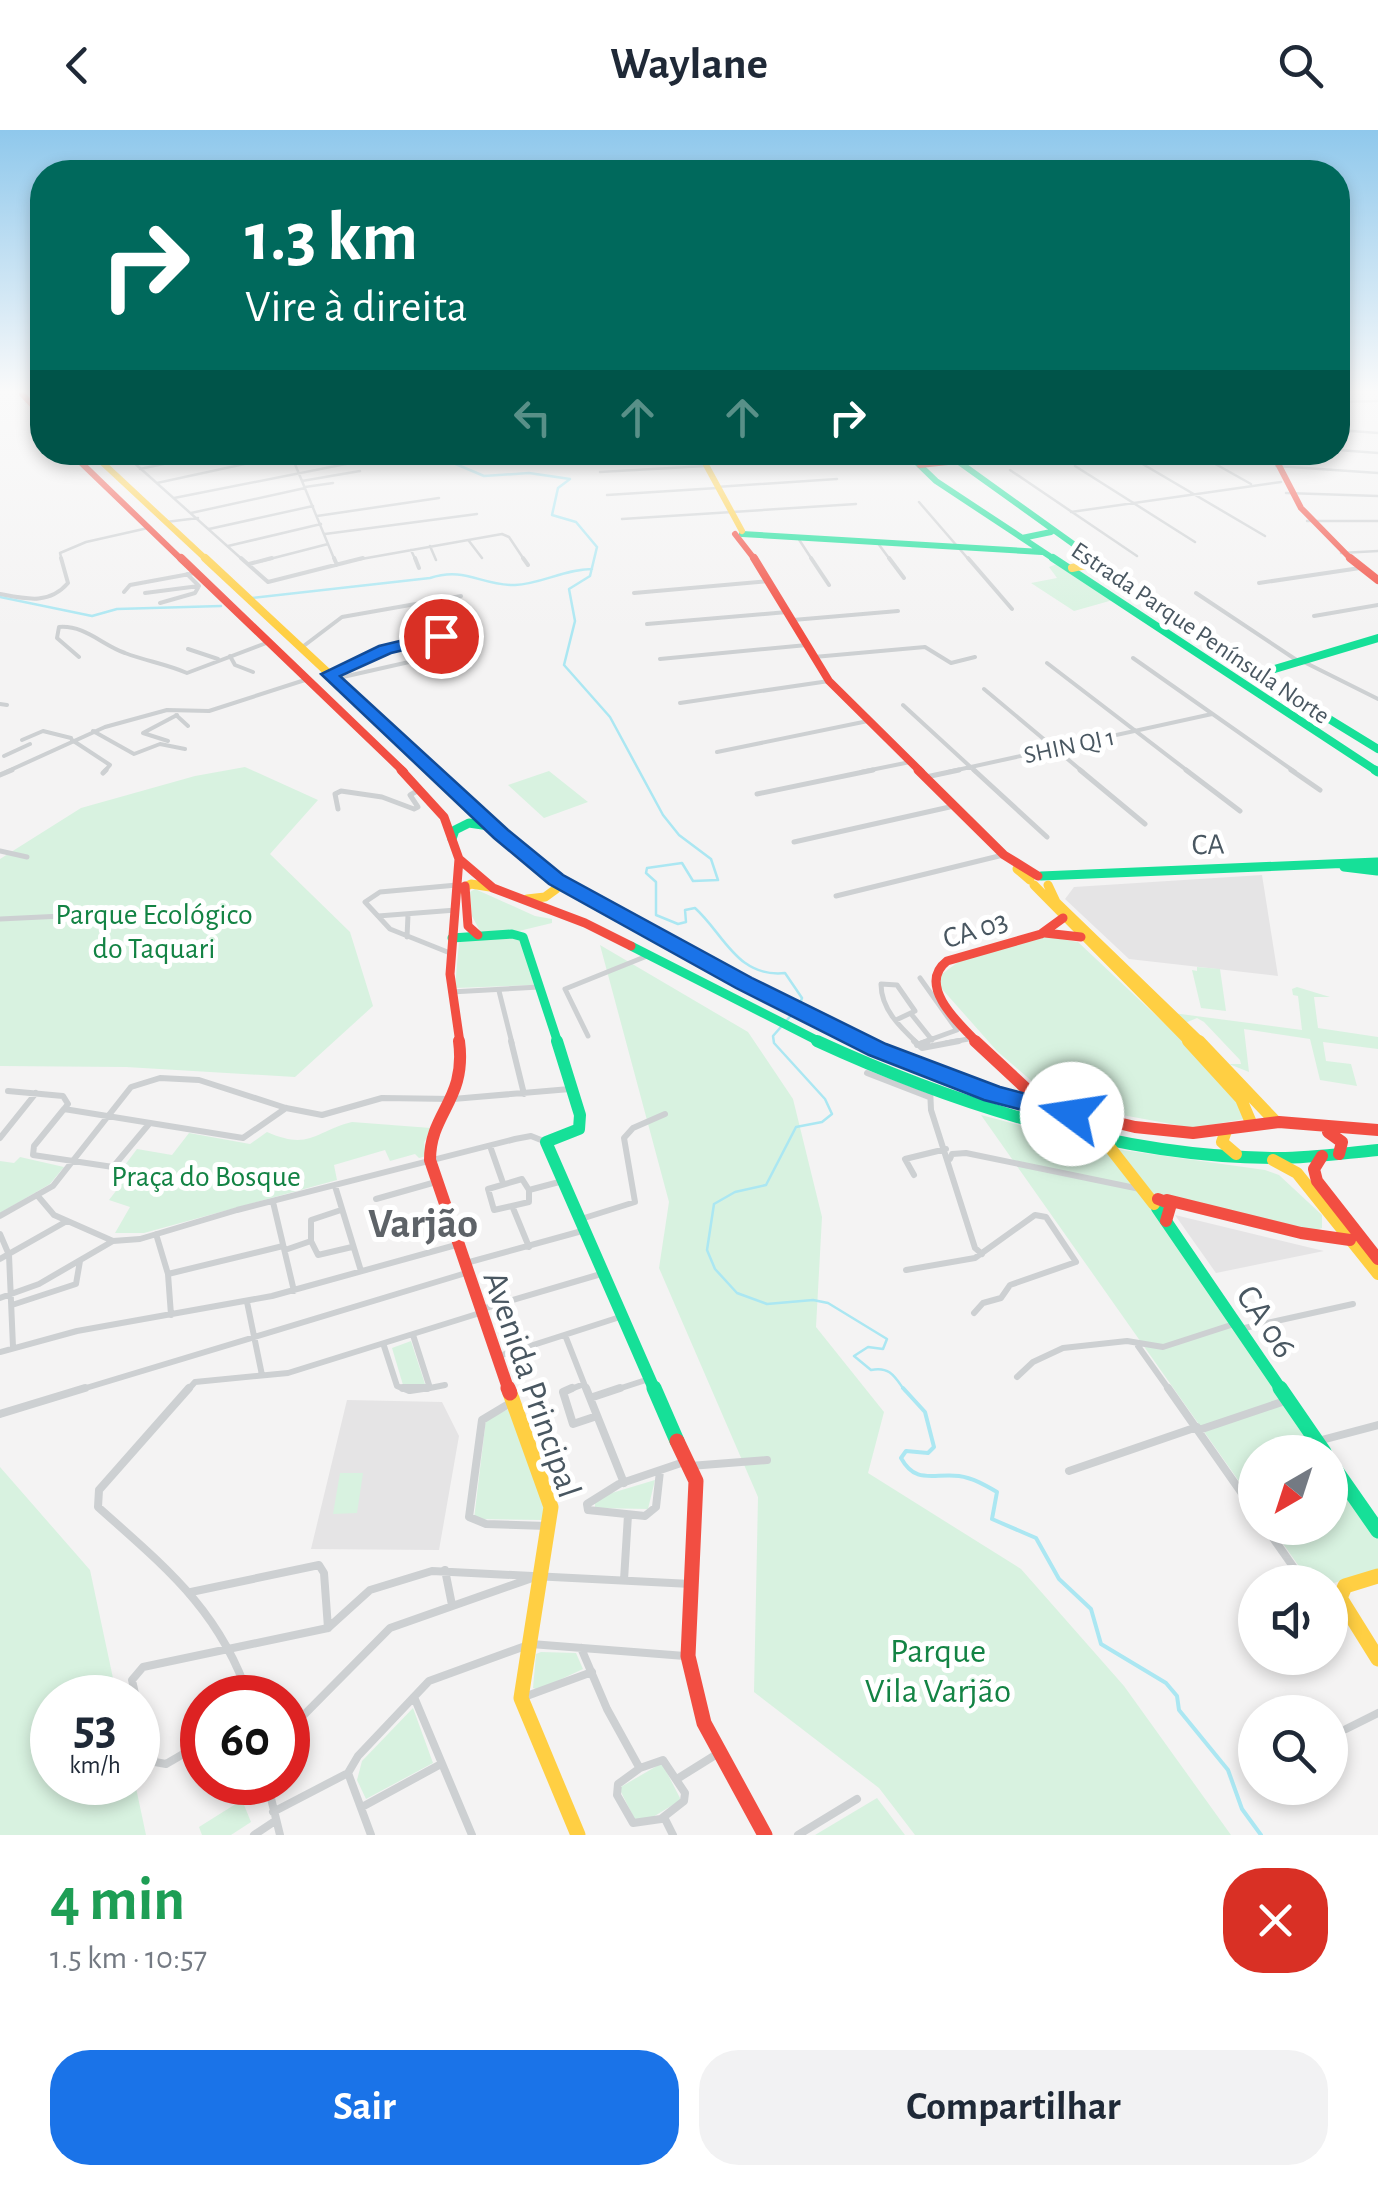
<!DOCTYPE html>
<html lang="pt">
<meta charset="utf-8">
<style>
:root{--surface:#fff;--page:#f2f2f3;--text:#1f2937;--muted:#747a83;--accent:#1a73e8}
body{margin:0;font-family:"Alegreya Sans",sans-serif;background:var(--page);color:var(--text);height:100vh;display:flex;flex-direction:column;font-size:38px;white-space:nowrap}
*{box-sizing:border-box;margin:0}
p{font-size:32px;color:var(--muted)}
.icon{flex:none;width:55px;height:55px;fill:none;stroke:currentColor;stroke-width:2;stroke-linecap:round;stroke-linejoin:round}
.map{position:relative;height:1705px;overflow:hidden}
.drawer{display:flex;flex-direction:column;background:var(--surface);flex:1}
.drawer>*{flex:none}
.hud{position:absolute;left:30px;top:30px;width:1320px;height:305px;border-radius:40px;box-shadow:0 5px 15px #0003;background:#00695c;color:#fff;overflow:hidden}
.needle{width:65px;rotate:219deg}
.tools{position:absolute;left:1238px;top:1305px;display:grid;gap:20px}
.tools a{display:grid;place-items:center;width:110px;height:110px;border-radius:50%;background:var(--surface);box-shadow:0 5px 15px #0003;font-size:50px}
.speed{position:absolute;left:30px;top:1545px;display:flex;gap:20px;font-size:50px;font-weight:700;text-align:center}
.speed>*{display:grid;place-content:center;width:130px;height:130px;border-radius:50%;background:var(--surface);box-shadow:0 5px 15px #0003;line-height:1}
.speed small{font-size:25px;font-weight:400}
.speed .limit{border:15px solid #d22;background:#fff;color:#111}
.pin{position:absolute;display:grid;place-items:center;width:85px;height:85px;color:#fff;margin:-42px;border:5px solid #fff;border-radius:50%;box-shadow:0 2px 10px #0007}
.me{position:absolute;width:110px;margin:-55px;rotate:284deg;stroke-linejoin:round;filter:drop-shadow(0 0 8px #0008)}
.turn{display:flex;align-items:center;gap:35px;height:210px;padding:0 50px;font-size:45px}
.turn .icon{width:130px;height:130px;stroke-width:2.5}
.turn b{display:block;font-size:70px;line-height:85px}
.lanes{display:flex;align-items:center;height:95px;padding:0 50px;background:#0003;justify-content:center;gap:50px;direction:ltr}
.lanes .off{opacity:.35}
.round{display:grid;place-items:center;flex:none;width:105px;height:105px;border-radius:40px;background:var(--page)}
.head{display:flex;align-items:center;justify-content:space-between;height:170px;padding:0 50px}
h1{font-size:60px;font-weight:700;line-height:75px;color:#1e9e55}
.cta{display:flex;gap:20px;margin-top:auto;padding:20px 50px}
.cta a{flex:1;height:115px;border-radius:40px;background:var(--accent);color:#fff;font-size:40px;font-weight:700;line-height:115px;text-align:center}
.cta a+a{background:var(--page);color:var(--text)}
header{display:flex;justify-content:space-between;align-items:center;height:130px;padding:0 50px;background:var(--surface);font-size:45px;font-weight:700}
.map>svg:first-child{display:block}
.education{fill:#e5e4e5}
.green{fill:#d8f2e0}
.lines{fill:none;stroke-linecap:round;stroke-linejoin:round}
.stream-far1{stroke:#abe7f2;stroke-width:2.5}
.stream{stroke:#abe7f2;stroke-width:4}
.street-far4{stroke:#cdd0d2;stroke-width:2.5}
.street-far3{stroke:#cdd0d2;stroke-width:4}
.street-far2{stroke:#cdd0d2;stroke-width:5}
.street-far1{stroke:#cdd0d2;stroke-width:6}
.street{stroke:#cdd0d2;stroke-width:8}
.fast-far4{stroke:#16e098;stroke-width:6}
.fast-far3{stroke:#16e098;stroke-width:8}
.fast-far2{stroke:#16e098;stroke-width:9}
.fast-far1{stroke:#16e098;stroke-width:12}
.fast{stroke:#16e098;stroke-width:15}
.slow-far4{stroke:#ffcf43;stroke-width:6}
.slow-far3{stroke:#ffcf43;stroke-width:8}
.slow-far2{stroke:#ffcf43;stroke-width:9}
.slow-far1{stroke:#ffcf43;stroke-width:12}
.slow{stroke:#ffcf43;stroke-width:15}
.jam-far4{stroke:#f24e42;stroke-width:6}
.jam-far3{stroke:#f24e42;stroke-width:8}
.jam-far2{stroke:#f24e42;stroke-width:9}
.jam-far1{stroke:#f24e42;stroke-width:12}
.jam{stroke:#f24e42;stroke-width:15}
.route{fill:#1a73e8;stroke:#114b97;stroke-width:2.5}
.labels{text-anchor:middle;stroke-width:10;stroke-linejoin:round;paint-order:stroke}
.far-street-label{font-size:25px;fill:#495761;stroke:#fff}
.street-label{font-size:30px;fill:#495761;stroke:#fff}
.park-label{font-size:30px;fill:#138344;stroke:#fff}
.near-street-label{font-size:35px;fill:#495761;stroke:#fff}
.near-park-label{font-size:35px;fill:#138344;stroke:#fff}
.near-quarter-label{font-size:42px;font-weight:bold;fill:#5e6368;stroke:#fff}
</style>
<header><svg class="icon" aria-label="back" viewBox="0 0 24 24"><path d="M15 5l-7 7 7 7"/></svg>Waylane<svg class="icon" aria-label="search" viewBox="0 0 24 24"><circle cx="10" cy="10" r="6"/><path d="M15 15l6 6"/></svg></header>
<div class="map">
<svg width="1378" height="1705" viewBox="0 0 1378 1705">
<rect width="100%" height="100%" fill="#f4f3f3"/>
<!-- education -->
<path class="education" d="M1262 745 1278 846 1129 829 1065 769 1074 757Z
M1175 1085 1324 1121 1216 1143Z
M347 1270 442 1272 459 1306 439 1420 311 1419Z"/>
<!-- green -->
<path class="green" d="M1057 434 1113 470 1074 481 1031 453 1057 448 1049 437Z
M245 637 318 670 270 724 350 802 373 876 295 947 126 937 0 936V729L81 678 195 646Z
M549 641 588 672 544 688 508 655Z
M475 759 535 786 552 789V793L519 801H480L472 786 470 762Z
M1037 805 1078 812 1232 957 1244 989 1193 998 1057 973 997 921 934 850 958 832Z
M512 806 520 809 535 855 455 858 459 811Z
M600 815 748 902 793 969 822 1087 816 1197 884 1282 868 1343 1021 1439 1124 1556 1231 1705H915L879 1658 754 1562 758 1367 659 1138 669 1072Z
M1197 837 1220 839 1226 881 1201 878 1192 840 1197 841Z
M1297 857 1330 867H1314L1318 898 1378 907V919L1323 912 1326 931 1351 934 1357 956 1320 950 1310 909 1244 899 1249 942 1229 934H1241L1240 930 1204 892 1197 888 1185 893 1173 883 1302 900 1298 866 1293 865 1292 859Z
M981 985 1101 1017 1265 1040 1279 1045 1322 1085V1098L1310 1102 1143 1067 1319 1322H1255V1374Z
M352 992 431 998 424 1013 426 1026 419 1028 415 1024 390 1031 385 1020 334 1035 337 1050 144 1103H115L130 1077 109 1070 125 1049 119 1043 137 1019 172 1025 189 1003 250 1014 267 1002C310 1021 315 1001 352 992Z
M20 1027 64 1037 50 1054 0 1083V1031L14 1033Z
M411 1211 425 1254 403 1255 392 1218Z
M509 1279 545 1374 543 1390 474 1389 486 1289Z
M0 1337 90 1440 117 1567 52 1568V1652L135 1653 146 1705H0Z
M1330 1339 1378 1409V1441L1330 1454 1310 1452 1272 1398H1330Z
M340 1343H363L357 1383 333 1384Z
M655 1350 648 1379 595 1378V1368Z
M541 1522 576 1523 583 1539 538 1560 533 1558 536 1524Z
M413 1578 433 1633 366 1669 357 1650 362 1631Z
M662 1633 681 1670 638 1696 619 1658Z
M877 1668 905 1705H815Z
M242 1670 251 1692 231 1705H202L199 1697Z"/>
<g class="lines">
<!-- stream-far1 -->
<path class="stream-far1" d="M455 322 451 332 484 346 529 343 570 349 558 358 552 385 576 392 597 417 590 446 569 459 575 491 564 535 610 587 663 685 679 705 711 729 718 750 693 751 682 733 647 738 646 743 656 752V785L678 794 686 792 685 780 695 778C724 804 737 848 785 843L802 868 799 876
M0 467 92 486 117 479 221 476
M252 468 430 448C465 436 482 456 515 455 541 454 565 439 592 439
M794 882 773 906 774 913 825 969 832 984 822 992 796 997 766 1055 735 1062 714 1074 707 1120 715 1139 737 1163 767 1174 813 1170 828 1173 887 1209 883 1219 868 1217 854 1226 871 1240C890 1236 895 1247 905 1261"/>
<!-- stream -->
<path class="stream" d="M903 1258 925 1282 934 1317 928 1323 906 1321 901 1328C916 1355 933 1343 959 1346 973 1348 985 1355 997 1362L992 1389 1036 1408 1059 1449 1091 1479 1101 1514 1166 1553 1177 1566 1179 1580 1228 1640 1242 1679 1261 1705"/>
<!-- street-far4 -->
<path class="street-far4" d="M1338 272 1378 271
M1338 300 1378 303
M1338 320 1378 323
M122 322 244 431
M290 322 335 431
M739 322 741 327
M1060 322 1069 327
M1194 322 1251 354
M1129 326 1265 406
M1075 336 1195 412
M1276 336 1378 343
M140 339 219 322
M1010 340 1137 426
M600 342 706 336
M302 351 360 341
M157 353 291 324
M305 357 333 353
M716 357 837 349
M1286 363 1378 366
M607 365 717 358
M174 368 376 328
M919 372 970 431
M1071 382 1281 352
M191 383 305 358
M317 386 439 368
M622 389 856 374
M1307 391H1378
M166 392 198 388
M209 399 313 376
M325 404 477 384
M798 408 813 431
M469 411 482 428
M877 412 891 431
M228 416 321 394
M430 416 436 430
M411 420 416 431
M1341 423 1378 421
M62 431 60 423 86 412 148 398
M262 431 328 414
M350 431 502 404 509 407 525 431"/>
<!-- street-far3 -->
<path class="street-far3" d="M241 428 268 452 363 428
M334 428 337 435
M415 428 419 438
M523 428 528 435
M811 428 829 455
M889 428 904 448
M968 428 1012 479
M249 434 272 428
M1259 453 1360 438
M124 462 130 455 195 443
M145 463 199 456 187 444
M634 463 769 451
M1196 463 1301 533
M0 464C26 469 49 475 68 453L61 428
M160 473 195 463 199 456
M1314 486 1378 475
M793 490 898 481
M647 494 787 482
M301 518 342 487 461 466
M188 519 218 529
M230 526 235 535 253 542
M79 527 57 508 59 497C85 495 102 515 125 523 146 531 166 534 187 543L269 512
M814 527 925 517 951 533 975 527
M1133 528 1295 642
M660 529 807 515
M1304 532 1378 569
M1047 533 1189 642
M330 544 385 519 425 511 462 496
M334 549 462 520
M984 559 1083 642
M680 573 829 551
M0 574 7 575
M903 575 976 642
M176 585 188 596
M93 601 134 624 160 614 185 619
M22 610 43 601 71 608
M72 610 110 635 104 642
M168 611 143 603 177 585
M717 622 868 591
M4 626 30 614
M6 642 105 597 167 580 209 581 308 549
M861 642 910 632
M948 642 1212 584"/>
<!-- street-far2 -->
<path class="street-far2" d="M974 640 1047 707
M1080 640 1145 694
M1186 640 1240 681
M1291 640 1320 660
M103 643 106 640
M0 645 12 640
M926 647 959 640
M757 664 873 640
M338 679 335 664 341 661 382 667 414 679 418 677 410 665 419 660
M794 712 954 676
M0 721 27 727
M836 766 1003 725
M378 786 456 780
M0 789 125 783
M407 807 408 785
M450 823 390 799 365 772 380 762 457 755
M920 848 957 900 921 913
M499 861 512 913
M451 862 539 857
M912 885 932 910
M896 890 915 881 897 855 881 854C881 879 900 897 917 913
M588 906 565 859 647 826
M946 913 974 908"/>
<!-- street-far1 -->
<path class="street-far1" d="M511 911 524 964
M914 911 922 918 959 911
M917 915 928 911
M867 943 929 967
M930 958 931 980 975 1118 982 1124
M8 961 63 966 68 974 64 979
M64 979 243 1008 286 978
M64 979 34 1016 33 1025 113 1037 149 994
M0 1008 36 963
M490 1016 503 1053
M950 1029 952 1024 966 1023 1140 1059
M914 1045 905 1029 946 1019
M522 1049 529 1060V1072L494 1080 488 1059Z
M335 1056 361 1141
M529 1060 563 1051
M37 1065 54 1085 113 1111
M376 1069 436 1052
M273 1072 294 1161
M513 1078 529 1117
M341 1080 311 1090V1111L318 1125 352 1117
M0 1086 53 1056 131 957 160 948 199 950 286 978 322 985 382 968 453 969 570 959
M581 1089 635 1072 624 1008 633 998 665 984
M0 1104 9 1125 13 1217
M156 1104 168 1144 171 1185
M285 1120 311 1111
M0 1129 67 1091
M466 1133 582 1101
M906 1140 975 1128 1035 1085 1046 1087 1076 1132 1010 1155 1001 1168 983 1173 974 1183
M168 1144 283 1116
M0 1168 39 1154 113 1111 140 1109 237 1080 515 1009 531 1006 546 1012
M247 1172 262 1245
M12 1175 76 1154 80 1131
M482 1179 601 1144
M1240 1199 1353 1174
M413 1205 430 1258 445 1255
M565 1205 587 1261
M384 1216 397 1256 409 1261
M1138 1216 1170 1261
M0 1222 77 1201 272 1166 456 1115
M499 1226 620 1187
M1017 1247 1033 1232 1063 1218 1127 1211 1163 1217 1234 1194
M76 1261 466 1143
M187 1261 195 1252 288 1243 480 1183
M410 1261 430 1258
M566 1261 584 1254
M612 1261 649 1249"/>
<!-- street -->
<path class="street" d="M189 1258 99 1360 98 1377C165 1437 220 1480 249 1568
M403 1258H427
M572 1258 563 1262 573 1294 597 1286
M586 1258 624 1353
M1168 1258 1255 1382
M590 1268 620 1258
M512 1272 482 1290 469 1387 486 1394 547 1396
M0 1284 85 1258
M1199 1300 1285 1271
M1318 1311 1378 1295
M690 1336 767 1330
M660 1341 656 1377 645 1386 588 1380 587 1374 619 1354 684 1332
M1069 1341 1197 1297
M1266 1398 1304 1452
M445 1440 452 1475
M624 1450 628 1385
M191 1462 319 1435 324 1443 328 1498
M1330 1473 1345 1481
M328 1498 370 1460 432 1441 691 1454
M581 1518 607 1579 639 1637
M414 1567 472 1705
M524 1567 592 1542
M136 1568 132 1550 143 1537 328 1498
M138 1572 155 1632 166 1634 202 1613
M1346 1599 1378 1583
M288 1601 390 1498 538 1446
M663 1630 685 1663 684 1671 661 1689 633 1693 617 1665 618 1654 640 1638Z
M348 1643 358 1626 429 1551 531 1514 685 1526
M348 1643 371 1705
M677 1649 717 1624
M267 1652 280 1705
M362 1677 441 1634
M273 1682 348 1643
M664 1687 673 1705
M254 1705 275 1691
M798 1705 857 1669"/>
<!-- fast-far4 -->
<path class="fast-far4" d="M906 322 936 351 1057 431
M945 322 1097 431
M742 404 1042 422
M1022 408 1051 402"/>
<!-- fast-far3 -->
<path class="fast-far3" d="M1053 428 1378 642
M1093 428 1254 543 1378 619
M1258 544 1378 508
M427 635 435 642"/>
<!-- fast-far2 -->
<path class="fast-far2" d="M432 640 501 704 576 764 831 896
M1375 640 1378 642
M452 709 455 700 469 693 489 696
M1344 737 1377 741
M1041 746 1377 732
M452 808 512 804 523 807 558 913
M631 816 822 913"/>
<!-- fast-far1 -->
<path class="fast-far1" d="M557 911 580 985 579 999 546 1012 655 1261
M817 911C958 976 1122 1028 1279 1028 1312 1028 1345 1023 1378 1020
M1157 1078 1282 1261"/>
<!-- fast -->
<path class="fast" d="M654 1258 677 1311
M1280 1258 1324 1322
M1330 1332 1378 1401"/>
<!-- slow-far4 -->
<path class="slow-far4" d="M91 322 208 431
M699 322 742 401"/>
<!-- slow-far3 -->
<path class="slow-far3" d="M205 428 427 635
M1072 438 1099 432"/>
<!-- slow-far2 -->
<path class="slow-far2" d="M1017 739 1030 750
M1034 755 1190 913
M1048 755 1056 772 1202 913
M461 759 471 754 490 757
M527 769 545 767 556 759 557 751"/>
<!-- slow-far1 -->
<path class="slow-far1" d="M1188 911 1241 969 1252 995
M1199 911 1276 992
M1226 1001 1222 1012 1236 1024
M1104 1010 1154 1074
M1273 1030 1297 1043 1378 1144"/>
<!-- slow -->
<path class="slow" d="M510 1263 551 1377 521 1568 578 1705
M1378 1446 1345 1456 1340 1468 1378 1529"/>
<!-- jam-far4 -->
<path class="jam-far4" d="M22 264 42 285
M70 322 183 431
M1272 322 1301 378 1353 431
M920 335 957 331
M735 404 756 431"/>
<!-- jam-far3 -->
<path class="jam-far3" d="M181 428 404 642
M754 428 829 551 921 642
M1350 428 1378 450"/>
<!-- jam-far2 -->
<path class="jam-far2" d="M401 640 444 687 459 729 493 758 585 793 631 816
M918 640 1004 725 1038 746
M459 729 450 844 460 913
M465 756 468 796 478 805
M1045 803 1081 807
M831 896 869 913
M978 913C959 894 916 855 947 831L1041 804 1063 788"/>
<!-- jam-far1 -->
<path class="jam-far1" d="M459 911C467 970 430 982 430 1030L509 1261
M863 911 1001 965 1135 997 1193 1003 1279 992 1378 1000
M975 911 1048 979
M1328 1002 1342 1012 1339 1024
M1322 1026 1314 1039 1317 1051 1378 1129
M1158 1069 1171 1074 1166 1091
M1167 1070 1301 1103 1350 1110"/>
<!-- jam -->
<path class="jam" d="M508 1258 510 1263
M677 1311 696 1351 688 1526 704 1593 765 1705"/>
</g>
<!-- sky -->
<linearGradient id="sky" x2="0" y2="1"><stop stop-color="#8fc8ec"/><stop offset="0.52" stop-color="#fafafa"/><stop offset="1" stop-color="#fafafa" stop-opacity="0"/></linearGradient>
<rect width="1378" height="503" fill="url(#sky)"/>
<!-- route -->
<path class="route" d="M441 501 449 506 447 510 391 523 340 546 508 700 563 745 752 848 886 914 1000 957 1080 978 1084 984 1080 991 1072 993 984 970 869 925 736 858 549 754 494 708 321 544 379 516Z"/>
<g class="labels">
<!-- far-street labels -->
<g class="far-street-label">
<text transform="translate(1201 502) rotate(34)" y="9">Estrada Parque Península Norte</text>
<text transform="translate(1069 615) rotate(-12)" y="9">SHIN QI 1</text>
</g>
<!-- street labels -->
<g class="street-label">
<text transform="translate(1208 714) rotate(-2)" y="10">CA</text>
<text transform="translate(975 799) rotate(-18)" y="10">CA 03</text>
</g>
<!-- park labels -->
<g class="park-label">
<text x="154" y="794">Parque Ecológico<tspan x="154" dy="34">do Taquari</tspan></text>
<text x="206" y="1056">Praça do Bosque</text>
</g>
<!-- near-street labels -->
<g class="near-street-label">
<text transform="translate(1267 1191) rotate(56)" y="12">CA 06</text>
<text transform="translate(533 1254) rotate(71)" y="12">Avenida Principal</text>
</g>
<!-- near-park labels -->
<g class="near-park-label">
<text x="938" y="1532">Parque<tspan x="938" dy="40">Vila Varjão</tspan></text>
</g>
<!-- near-quarter labels -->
<g class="near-quarter-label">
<text x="423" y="1107">Varjão</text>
</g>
</g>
</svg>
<div class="tools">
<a><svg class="needle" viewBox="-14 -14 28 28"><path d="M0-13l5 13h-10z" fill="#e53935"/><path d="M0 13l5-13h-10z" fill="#747a83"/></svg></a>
<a><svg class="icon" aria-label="sound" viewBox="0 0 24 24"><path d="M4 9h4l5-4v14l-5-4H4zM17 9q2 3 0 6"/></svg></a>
<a><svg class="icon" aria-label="search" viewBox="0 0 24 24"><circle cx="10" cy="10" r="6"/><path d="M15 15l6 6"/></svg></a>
</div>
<div class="speed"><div>53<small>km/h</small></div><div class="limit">60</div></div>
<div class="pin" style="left:441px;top:506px;background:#d93025"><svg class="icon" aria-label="arrive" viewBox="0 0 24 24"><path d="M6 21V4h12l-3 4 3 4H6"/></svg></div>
<svg class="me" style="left:1072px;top:984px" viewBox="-20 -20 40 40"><circle r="19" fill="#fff"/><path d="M0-13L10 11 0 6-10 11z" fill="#1a73e8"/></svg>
<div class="hud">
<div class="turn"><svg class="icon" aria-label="right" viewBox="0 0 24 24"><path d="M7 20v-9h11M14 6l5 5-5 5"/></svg><div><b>1.3 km</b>Vire à direita</div></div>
<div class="lanes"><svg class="icon off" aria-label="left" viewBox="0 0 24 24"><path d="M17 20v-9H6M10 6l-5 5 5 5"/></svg><svg class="icon off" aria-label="ahead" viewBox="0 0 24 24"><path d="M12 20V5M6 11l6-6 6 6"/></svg><svg class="icon off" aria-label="ahead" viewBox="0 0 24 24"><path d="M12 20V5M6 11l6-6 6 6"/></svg><svg class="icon" aria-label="right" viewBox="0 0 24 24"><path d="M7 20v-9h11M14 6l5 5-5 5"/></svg></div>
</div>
</div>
<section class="drawer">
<div class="head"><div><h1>4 min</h1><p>1.5 km · 10:57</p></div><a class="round" style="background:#d93025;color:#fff"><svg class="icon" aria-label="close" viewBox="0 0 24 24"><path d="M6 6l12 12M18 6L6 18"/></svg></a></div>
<div class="cta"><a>Sair</a><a>Compartilhar</a></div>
</section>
